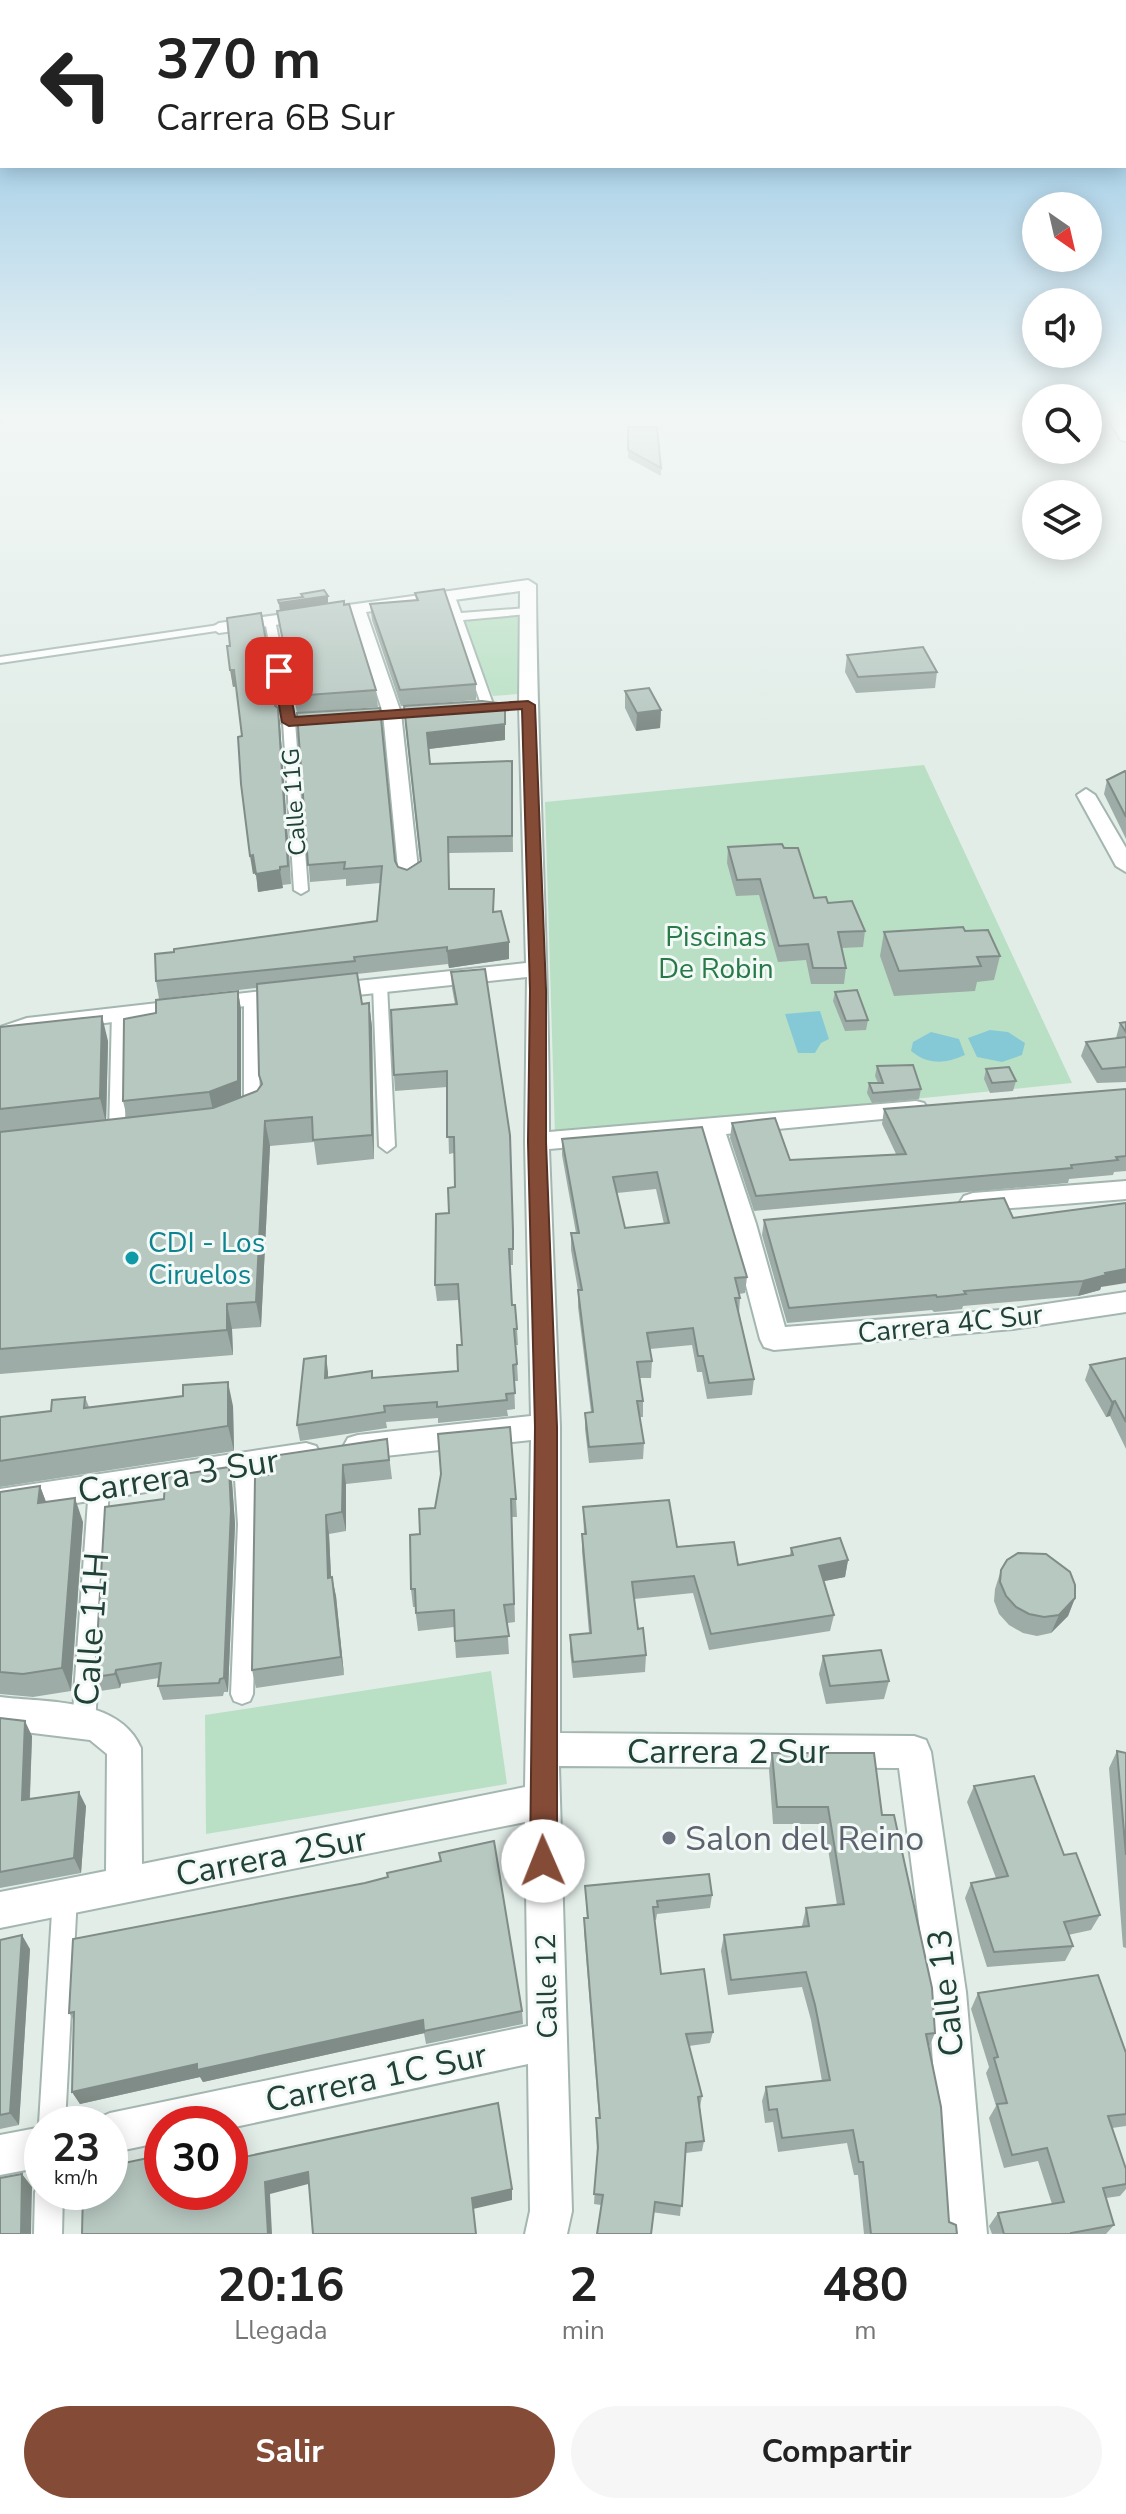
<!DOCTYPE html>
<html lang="es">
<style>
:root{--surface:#fff;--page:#f6f6f6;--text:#222;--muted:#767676;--accent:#844b37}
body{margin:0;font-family:"Nunito Sans",sans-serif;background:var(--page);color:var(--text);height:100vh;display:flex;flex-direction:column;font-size:30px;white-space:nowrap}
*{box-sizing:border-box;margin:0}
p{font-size:26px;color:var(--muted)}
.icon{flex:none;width:44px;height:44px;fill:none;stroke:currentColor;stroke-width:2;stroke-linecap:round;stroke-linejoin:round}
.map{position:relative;height:2234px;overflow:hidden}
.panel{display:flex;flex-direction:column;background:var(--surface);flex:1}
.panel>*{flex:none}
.guide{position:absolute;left:0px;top:0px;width:1126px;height:168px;box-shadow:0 4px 20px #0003;background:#fff;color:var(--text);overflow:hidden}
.needle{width:52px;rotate:146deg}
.fabs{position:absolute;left:1022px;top:192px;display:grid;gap:16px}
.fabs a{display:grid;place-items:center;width:80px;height:80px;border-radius:50%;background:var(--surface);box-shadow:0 4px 20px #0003;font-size:40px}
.speed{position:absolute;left:24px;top:2106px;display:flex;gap:16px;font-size:40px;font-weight:700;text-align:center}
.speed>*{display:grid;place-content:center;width:104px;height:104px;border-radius:50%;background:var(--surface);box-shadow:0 4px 20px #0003;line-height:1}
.speed small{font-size:20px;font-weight:400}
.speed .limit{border:12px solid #d22;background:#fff;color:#111}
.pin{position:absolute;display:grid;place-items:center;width:68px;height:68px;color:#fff;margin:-34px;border-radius:16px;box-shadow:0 4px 12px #0006}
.me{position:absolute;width:88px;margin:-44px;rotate:359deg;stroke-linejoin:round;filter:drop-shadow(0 0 6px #0008)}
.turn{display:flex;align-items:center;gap:28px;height:168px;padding:0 24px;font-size:36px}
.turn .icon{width:104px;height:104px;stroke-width:2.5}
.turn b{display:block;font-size:56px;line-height:68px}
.eta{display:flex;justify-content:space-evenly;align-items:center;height:136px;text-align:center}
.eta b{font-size:48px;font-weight:700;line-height:56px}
.cta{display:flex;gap:16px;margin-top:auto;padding:16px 24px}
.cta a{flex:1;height:92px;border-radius:48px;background:var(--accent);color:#fff;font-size:32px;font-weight:700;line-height:92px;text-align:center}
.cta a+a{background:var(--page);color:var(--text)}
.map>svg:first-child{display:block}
.green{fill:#b9e0c4}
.water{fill:#86c9d6}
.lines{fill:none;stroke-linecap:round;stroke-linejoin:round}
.stream{stroke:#86c9d6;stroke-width:5}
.lane-casing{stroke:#a4b6b0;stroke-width:4}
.street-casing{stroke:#a4b6b0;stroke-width:4}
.lane{fill:#fff;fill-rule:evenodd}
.street{fill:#fff;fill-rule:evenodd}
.wall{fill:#9daca6;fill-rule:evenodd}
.shaded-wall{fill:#808c87}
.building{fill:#b7c8c1;stroke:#808c87;stroke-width:2;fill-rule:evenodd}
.route{fill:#844b37;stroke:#563124;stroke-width:2}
.culture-dot{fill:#0f9aa8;stroke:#f3f9f6;stroke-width:3}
.worship-dot{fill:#6b7280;stroke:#f3f9f6;stroke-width:3}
.labels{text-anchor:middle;stroke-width:6;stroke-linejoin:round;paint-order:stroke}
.far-street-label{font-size:24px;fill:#204038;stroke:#f3f9f6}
.park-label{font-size:28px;fill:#277a48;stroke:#f3f9f6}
.culture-label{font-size:28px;fill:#0d838f;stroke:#f3f9f6;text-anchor:start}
.street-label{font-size:28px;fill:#204038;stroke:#f3f9f6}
.near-street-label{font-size:34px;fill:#204038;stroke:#f3f9f6}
.near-worship-label{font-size:34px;fill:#5b616d;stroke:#f3f9f6;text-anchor:start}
</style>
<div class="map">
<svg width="1126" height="2234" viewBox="0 0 1126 2234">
<rect width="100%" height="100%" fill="#e2ede8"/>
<!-- green -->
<path class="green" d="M521 613 518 694 493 696 461 618Z
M924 765 1072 1083 555 1135 545 802Z
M491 1671 507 1784 206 1834 205 1715Z"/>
<!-- water -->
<path class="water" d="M820 1011 829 1039 821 1043 815 1053H798L785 1014Z
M990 1030 1008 1032 1025 1043 1022 1055 1002 1062 977 1057 968 1038Z
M931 1032 959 1039 965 1055C945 1064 928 1065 911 1051L913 1042Z"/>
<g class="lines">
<!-- stream -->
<path class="stream" d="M0 423 3 420"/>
<defs>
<path id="lane" d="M446 594H454L461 613 528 608 533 611 528 614 463 620 494 707 492 709 482 707 451 617Z
M270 617 275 620 295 722 308 890 301 894 294 890 283 722 265 620Z
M219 625 223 626V630L0 663V657Z
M380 980 387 985 395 1146 387 1152 379 1146 373 985Z
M251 994 258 999 260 1107 252 1112 244 1107V999Z
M119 1008 126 1013 125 1134 117 1140 109 1134 112 1013Z
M244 1456 251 1458 254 1464 258 1524 253 1694 250 1701 242 1704 234 1701 231 1694 238 1524 234 1464 237 1458Z
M99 1479 106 1481 109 1487 95 1724 92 1732 84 1735 76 1732 73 1724 74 1694 89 1487 92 1481Z
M65 1884 74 1887 77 1896 65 2124H42V2132L39 2124 53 1896 56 1887Z
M42 2181V2192H63L62 2234H34L35 2192Z"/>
<path id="street" d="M1109 420H1123L1126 426V441L1121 440Z
M528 580 536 585C537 768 549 950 549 1132L916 1101 924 1103 928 1109 924 1115 726 1134 756 1224 785 1327 1013 1309 1126 1292V1312L1013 1329 774 1350 764 1347 760 1339 730 1224 702 1136 549 1149 560 1427V1733L914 1736 926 1740 931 1752 966 1992 987 2234H945L928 1992 899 1768 559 1766 572 2211 567 2234H525L530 2211 528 2064 230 2128V2124H162V2142L110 2153V2124H94L96 2119 110 2113 528 2026 525 1822 0 1928V1892L106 1871 107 1754 90 1740 0 1729V1697C46 1703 119 1697 141 1748L142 1864 525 1787 531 1440 358 1459 348 1456 343 1447 348 1438 358 1435 531 1416 525 1142 527 977 329 998 321 996 318 991 321 986 329 984 526 963 519 705 520 591 366 612 401 713 419 878 409 884 399 878 383 713 351 614 219 633 211 628 219 623Z
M330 713 339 718 336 722 289 727 280 722 289 717Z
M1086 789 1095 795 1126 848V872L1116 866 1077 795Z
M288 988 296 990 299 995 296 1000 30 1032 0 1042V1027L27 1018Z
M1126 1181V1199L973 1211 964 1208 960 1202 964 1196 973 1193Z
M306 1443 316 1446 321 1455 316 1464 306 1467 0 1515V1489Z
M42 2127V2167L0 2175V2135Z"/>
</defs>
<!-- lane casing -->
<use href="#lane" class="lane-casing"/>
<!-- street casing -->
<use href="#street" class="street-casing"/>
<!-- lane -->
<use href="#lane" class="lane"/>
<!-- street -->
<use href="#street" class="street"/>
</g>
<!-- wall -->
<path class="wall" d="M628 427 661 468V476L628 458Z
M415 593 476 684V700L401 706 372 620 370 604 416 600Z
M301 594 328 603 376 690 378 707 299 713 398 867 407 870 420 861 405 722 505 704V740L429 749 430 764 512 761 513 852 449 853V889L494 912 509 959 449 968 448 964 357 974 362 1004 369 1003 372 1027 374 1159 317 1165 314 1142 270 1146 261 1327 232 1329 233 1355 0 1374V1027L108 1041 106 1120 127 1118 123 1101 156 1013 238 991 241 1010V1097L257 1091 261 1086 259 1075 257 988 159 999 156 981 377 921 380 883 346 886V879L310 882 297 713 280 627 277 611 280 610 278 600 302 597Z
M227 646 277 702 280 726 291 884 282 885 283 888 258 892 256 873 253 874 242 736 236 686 233 687Z
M847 655 937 672 935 688 856 693 845 672Z
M625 691 661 710 660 728 636 731 625 708Z
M1126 772V839L1104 794 1107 780Z
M728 847 784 848 814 898 828 903 865 931 863 947 842 948 846 968 844 984H811L806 960 778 962 759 895 736 896 727 863Z
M884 932 1000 956 994 980 977 982 975 991 894 996 880 956Z
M451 972 510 1135 513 1247V1265H510L512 1305 517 1329 518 1345H516L518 1381H514L515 1409 507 1410 508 1416 438 1423V1418L386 1422 387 1428 300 1441 297 1425 328 1372V1377L373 1378 458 1371 462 1345 459 1300 437 1301 435 1285 449 1213 455 1187 454 1153 449 1154 447 1087 395 1091 394 1075 455 1004 452 988Z
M835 992 868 1020 866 1030 845 1031 833 1001Z
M1126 1022V1082L1097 1083 1081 1056 1086 1042 1116 1038 1120 1023Z
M877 1066 921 1089 919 1099 872 1103 867 1093 869 1083H878L875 1076Z
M986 1069 1016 1081 1013 1091 990 1093 984 1079Z
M1126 1089V1171L1114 1172 1113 1175 1069 1179 1068 1183 754 1211 730 1138 732 1123 790 1160 896 1154 882 1124 884 1109Z
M702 1127 747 1277 745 1293 739 1294 740 1298 739 1313 754 1379 752 1395 707 1399 702 1372H697L692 1345 650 1349 652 1361 651 1378H640L643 1401V1417H640L644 1443 643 1459 589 1463 585 1429V1413L591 1412 578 1307V1290L571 1250V1233H576L562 1155V1139ZM656 1189 664 1224 625 1228 617 1193Z
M1013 1218 1101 1287 1100 1290 1078 1296 963 1306 962 1309 945 1311 934 1312 932 1310 787 1323 762 1235 764 1220Z
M1126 1358V1449L1110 1416 1106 1417 1085 1380 1090 1365Z
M85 1397 89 1407 233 1406 234 1451 0 1487V1417L51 1411Z
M387 1439 392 1479 346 1484V1531L329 1534 331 1578 336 1596 344 1675 256 1688 252 1670 274 1474Z
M229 1467 232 1482 235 1524 228 1692H224L223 1696 163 1700 158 1686 159 1678 121 1684 120 1688 100 1691 95 1677 164 1499Z
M40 1486 46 1502 83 1522 71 1691 33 1697 0 1694V1492Z
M516 1499 517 1517H512L515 1622 507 1623 509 1654 456 1658 454 1627 418 1631 415 1607H413L411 1589 420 1534 435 1508Z
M583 1507 677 1547 738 1565 790 1555 791 1548 848 1560 845 1577 823 1581 834 1615 830 1631 709 1650 693 1593 634 1599 638 1629 646 1655 645 1672 573 1678 570 1651V1635L589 1633 582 1551V1534H584Z
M1001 1570 1075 1598 1068 1616 1051 1633 1037 1636 1023 1633 1009 1625 999 1614 994 1601 995 1589Z
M823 1656 889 1681 884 1699 826 1704 819 1674Z
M0 1718 32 1736 30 1799 86 1806 81 1873 0 1888Z
M1117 1751 1126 1753V1948L1123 1947 1109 1768Z
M772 1753 882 1815 935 2033 929 2047 949 2222 957 2234H864L858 2175H854L847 2143 778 2152 773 2122 765 2123 762 2101 766 2087 822 2081 811 2020 802 1987 728 1995 721 1951 724 1935 802 1926 806 1908 837 1905 824 1824H773L769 1770Z
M974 1786 1064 1855 1100 1915 1091 1930 1068 1935 1073 1946 1065 1961 987 1967 965 1898 971 1883 996 1878 967 1802Z
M439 1853 522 2011 523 2024 426 2044 424 2033 203 2082 200 2077 80 2104 72 2092 74 2020 69 2013 388 1877 440 1861Z
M585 1886 712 1895 710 1908 657 1914 656 1920H655L661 1974 713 2032 710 2043 689 2046 702 2096 700 2107 704 2141 702 2151 686 2153 680 2216 594 2204 597 2155 596 2118H599L584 1931V1918H587Z
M0 1940 30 1949 19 2125 0 2129Z
M978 1993 1126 2053V2126L1112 2128 1126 2169V2189L1120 2196 1106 2198 1114 2225 1106 2234H992L989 2226 998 2213 1052 2204 1038 2161 1004 2168 989 2118 996 2106 986 2073 989 2067 971 2009Z"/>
<!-- shaded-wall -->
<path class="shaded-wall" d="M328 596V605L280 611 279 603Z
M230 670H234L237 686 233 687Z
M277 702 280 726 291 884 275 706Z
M661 710 660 728 636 731 637 713Z
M505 724V740L428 749 427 733Z
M253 855 256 873 253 874 250 856Z
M280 870 283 888 258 892 256 874Z
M509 942V959L449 968 447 951Z
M238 991 241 1010V1100L213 1111 209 1092Z
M369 1003 372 1027 374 1159 372 1135Z
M102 1016 108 1041 106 1123 100 1098Z
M265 1121 270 1146 261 1327 256 1302Z
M1126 1269V1283L1101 1287 1100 1290 1078 1296 1083 1281 1105 1273Z
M227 1304 232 1329 233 1355 227 1330Z
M326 1356 328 1372V1394L325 1378Z
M228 1382 233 1406 234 1451 228 1426Z
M1115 1401 1110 1416 1106 1417 1112 1402Z
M343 1465 346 1484V1531L342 1512Z
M229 1467 232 1482 235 1524 228 1692 224 1678Z
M40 1486 49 1510 38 1503Z
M75 1498 83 1522 71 1691 62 1668Z
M326 1515 329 1534 332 1596 328 1578Z
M848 1560 845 1577 815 1583 819 1566Z
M332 1577 336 1596 344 1675 341 1657Z
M1075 1598 1068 1616 1051 1633 1059 1615Z
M116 1670 121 1684 120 1688 115 1674Z
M25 1721 32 1736 29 1815 22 1800Z
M79 1792 86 1806 81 1873 74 1858Z
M22 1935 30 1949 19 2125 10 2113Z
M423 2020 425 2033 203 2082 200 2077 80 2104 72 2092 197 2064Z
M308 2172 312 2183 270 2194 272 2234H268L265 2182Z
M22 2174 32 2187 31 2234H21Z
M512 2189V2200L473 2209 472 2198Z"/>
<!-- building -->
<path class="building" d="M628 427H657L661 468 628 450Z
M444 589 476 684 400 690 370 604 418 600 415 593Z
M324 590 328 596 279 603 278 600 303 597 301 594Z
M344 601V605L349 604 376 690 294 696 277 611Z
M261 613 277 702 275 706 278 708 288 866 280 867V870L256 874 253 855 250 856 241 784 238 737 242 736 234 670H230L227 646H230L227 618Z
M923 647 937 672 858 677 847 655Z
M649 688 661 710 637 713 625 691Z
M482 701 505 704V724L427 733 430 764 512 761V836L448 837 449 889H494L493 912 501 911 509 942 447 951V947L354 957 355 961 156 981 155 954 174 952V949L377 921 382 866 344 869 345 862 308 865 297 713 380 708 395 861 398 867 407 870 421 861 404 706Z
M1125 771 1126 772V817L1107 780Z
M782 844 784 848H798L814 898 826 897 828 903 852 901 865 931 838 932 846 968H813L808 944 779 946 760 879 737 880 728 847Z
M963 927 965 931 988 930 1000 956 977 957 981 966 899 971 884 932Z
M485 969 510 1135 513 1231V1249H509L512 1305H515L517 1329H514L517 1364 513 1365 515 1393 506 1394 507 1400 437 1407V1402L384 1406 385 1412 297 1425 304 1359 326 1356 325 1378 372 1371V1378L458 1371 457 1345H462L458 1284 435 1285 436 1214 449 1213 448 1188 455 1187 454 1137H447V1071L394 1075 391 1010 457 1004 451 972Z
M357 973 362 1004 369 1003 372 1135 313 1140 312 1117 265 1121 256 1302 227 1304V1330L0 1349V1132L213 1108 257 1091 262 1084 259 1075 257 984Z
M857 990 868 1020 846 1021 835 992Z
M238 991V1081L209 1092 123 1101 124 1019 156 1013V1000Z
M102 1016 100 1098 0 1109V1027Z
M1126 1022V1032L1120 1023Z
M1126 1037V1067L1102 1069 1086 1042Z
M913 1065 921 1089 873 1093 869 1083H883L877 1066Z
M1009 1067 1016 1081 992 1083 986 1069Z
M1126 1089V1156L1116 1157 1118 1160 1071 1165 1072 1168 756 1196 732 1123 775 1118 790 1160 906 1154 884 1109Z
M702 1127 747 1277 735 1278 740 1298H735L754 1379 709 1383 703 1356H698L693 1328 647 1333 652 1361 637 1362 643 1401H637L644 1443 589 1447 585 1413 593 1412 578 1290H582L571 1233H579L562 1139ZM657 1172 669 1223 625 1228 613 1177Z
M1004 1198 1013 1218 1126 1203V1269L1105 1273 1106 1275 1083 1281 964 1291 966 1294 948 1296 937 1297 936 1295 789 1308 764 1220Z
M1126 1358V1422L1115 1401 1112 1402 1090 1365Z
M228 1382V1426L0 1461V1417L51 1411 52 1400 85 1397 84 1408 183 1396V1385Z
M510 1427 516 1499H511L514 1604 504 1605 509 1636 455 1641 454 1610 416 1613 415 1589H411L410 1535 420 1534 419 1509 435 1508 441 1474 438 1434Z
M387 1439 389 1460 343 1465 342 1512 326 1515 328 1578 332 1577 341 1657 252 1670 255 1477 274 1474 272 1456Z
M229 1467 231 1510 224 1678 220 1679 219 1683 158 1686 161 1663 116 1670 115 1674 95 1677 105 1507 164 1499 165 1477Z
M40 1486 38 1503 75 1498 62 1668 23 1674 0 1672V1492Z
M669 1500 677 1547 734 1542 738 1565 793 1555 791 1548 840 1538 848 1560 819 1566 834 1615 711 1634 694 1576 632 1582 638 1629 643 1628 646 1655 573 1662 570 1635 591 1633 582 1534H586L583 1507Z
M1018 1553 1046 1554 1070 1572 1075 1585V1598L1059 1615 1044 1617 1029 1614 1016 1607 1006 1596 1000 1582 1001 1570 1007 1560Z
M881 1650 889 1681 830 1686 823 1656Z
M0 1718 25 1721 22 1800 79 1792 74 1858 0 1872Z
M1117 1751 1126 1753V1855Z
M772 1753H874L882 1815H894L932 1988 935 2033 926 2034 941 2107 949 2222 956 2225 957 2234H871L863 2162H859L853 2130 782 2138 777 2109 769 2110 766 2087 830 2080 815 2005 806 1972 731 1980 724 1935 809 1926 806 1908 844 1904 828 1807H777Z
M1034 1776 1064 1855 1076 1853 1100 1915 1064 1922 1073 1946 994 1952 971 1883 1008 1876 974 1786Z
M494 1841 522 2011 424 2031 423 2020 197 2070V2064L72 2092 74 2012 69 2013 73 1939 365 1883 388 1877 387 1873 441 1861 439 1853Z
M709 1874 712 1895 657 1901 658 1907H653L661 1974 704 1969 713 2032 686 2034 702 2096 698 2097 704 2141 686 2143 682 2206 655 2202 651 2234H597L603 2195 594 2194 598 2147 596 2118H600L584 1918H588L585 1886Z
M22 1935 10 2113 0 2115V1940Z
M1098 1975 1126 2053V2114L1108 2116 1126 2169V2184L1103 2188 1114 2225 1071 2233V2234H1004L998 2213 1064 2202 1047 2148 1012 2155 997 2104 1007 2103 994 2058 998 2057 978 1993Z
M498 2103 512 2189 472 2198 476 2234H313L308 2172 265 2182 268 2234H82L83 2192H110V2166L162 2155V2192H230V2160Z
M22 2174 21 2234H0V2178Z"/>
<!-- sky -->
<linearGradient id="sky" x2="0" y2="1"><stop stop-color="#81bce1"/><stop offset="0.57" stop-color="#f2f7f5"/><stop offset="1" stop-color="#f2f7f5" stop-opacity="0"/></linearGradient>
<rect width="1126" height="733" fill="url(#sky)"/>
<!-- route -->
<path class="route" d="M279 667 286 671 295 717 528 701 535 705 546 990V1142L557 1427V1861L553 1871 543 1875 534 1871 530 1861 535 1427 528 1142 530 990 522 709 289 726 282 722 273 671Z"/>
<!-- markers -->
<circle class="culture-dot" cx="132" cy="1258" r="8"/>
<circle class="worship-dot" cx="669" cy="1838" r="8"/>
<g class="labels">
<!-- far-street labels -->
<g class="far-street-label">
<text transform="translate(294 802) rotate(-94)" y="8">Calle 11G</text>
</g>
<!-- park labels -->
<g class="park-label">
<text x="716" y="946">Piscinas<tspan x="716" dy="32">De Robin</tspan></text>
</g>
<!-- culture labels -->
<g class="culture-label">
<text x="148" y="1252">CDI - Los<tspan x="148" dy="32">Ciruelos</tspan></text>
</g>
<!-- street labels -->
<g class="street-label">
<text transform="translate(950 1323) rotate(-6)" y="10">Carrera 4C Sur</text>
<text transform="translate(546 1986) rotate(-91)" y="10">Calle 12</text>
</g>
<!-- near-street labels -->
<g class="near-street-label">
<text transform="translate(178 1475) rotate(-9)" y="12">Carrera 3 Sur</text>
<text transform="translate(91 1629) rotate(-86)" y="12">Calle 11H</text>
<text x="728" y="1763">Carrera 2 Sur</text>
<text transform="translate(271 1856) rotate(-11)" y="12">Carrera 2Sur</text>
<text transform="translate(945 1993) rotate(-96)" y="12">Calle 13</text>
<text transform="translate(376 2077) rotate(-12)" y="12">Carrera 1C Sur</text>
</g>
<!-- near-worship labels -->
<g class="near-worship-label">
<text x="685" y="1850">Salon del Reino</text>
</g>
</g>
</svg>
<div class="fabs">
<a><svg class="needle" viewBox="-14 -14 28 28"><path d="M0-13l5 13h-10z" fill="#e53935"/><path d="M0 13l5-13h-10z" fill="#767676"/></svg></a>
<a><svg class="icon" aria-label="sound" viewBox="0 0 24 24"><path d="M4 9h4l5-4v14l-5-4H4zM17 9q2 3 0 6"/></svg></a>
<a><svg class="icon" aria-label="search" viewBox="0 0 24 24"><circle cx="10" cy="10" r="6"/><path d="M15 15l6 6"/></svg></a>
<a><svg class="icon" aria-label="layers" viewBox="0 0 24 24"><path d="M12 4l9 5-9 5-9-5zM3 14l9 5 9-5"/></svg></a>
</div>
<div class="speed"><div>23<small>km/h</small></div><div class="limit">30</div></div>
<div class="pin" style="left:279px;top:671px;background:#d93025"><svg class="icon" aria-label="arrive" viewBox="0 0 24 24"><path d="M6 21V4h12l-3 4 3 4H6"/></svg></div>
<svg class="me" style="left:543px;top:1861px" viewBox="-20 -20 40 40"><circle r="19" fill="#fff"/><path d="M0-13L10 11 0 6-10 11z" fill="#844b37"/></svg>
<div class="guide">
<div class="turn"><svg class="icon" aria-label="left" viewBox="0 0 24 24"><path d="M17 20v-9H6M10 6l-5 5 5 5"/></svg><div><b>370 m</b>Carrera 6B Sur</div></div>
</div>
</div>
<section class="panel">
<div class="eta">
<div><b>20:16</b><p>Llegada</p></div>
<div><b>2</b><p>min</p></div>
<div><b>480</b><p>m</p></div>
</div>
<div class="cta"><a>Salir</a><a>Compartir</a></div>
</section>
